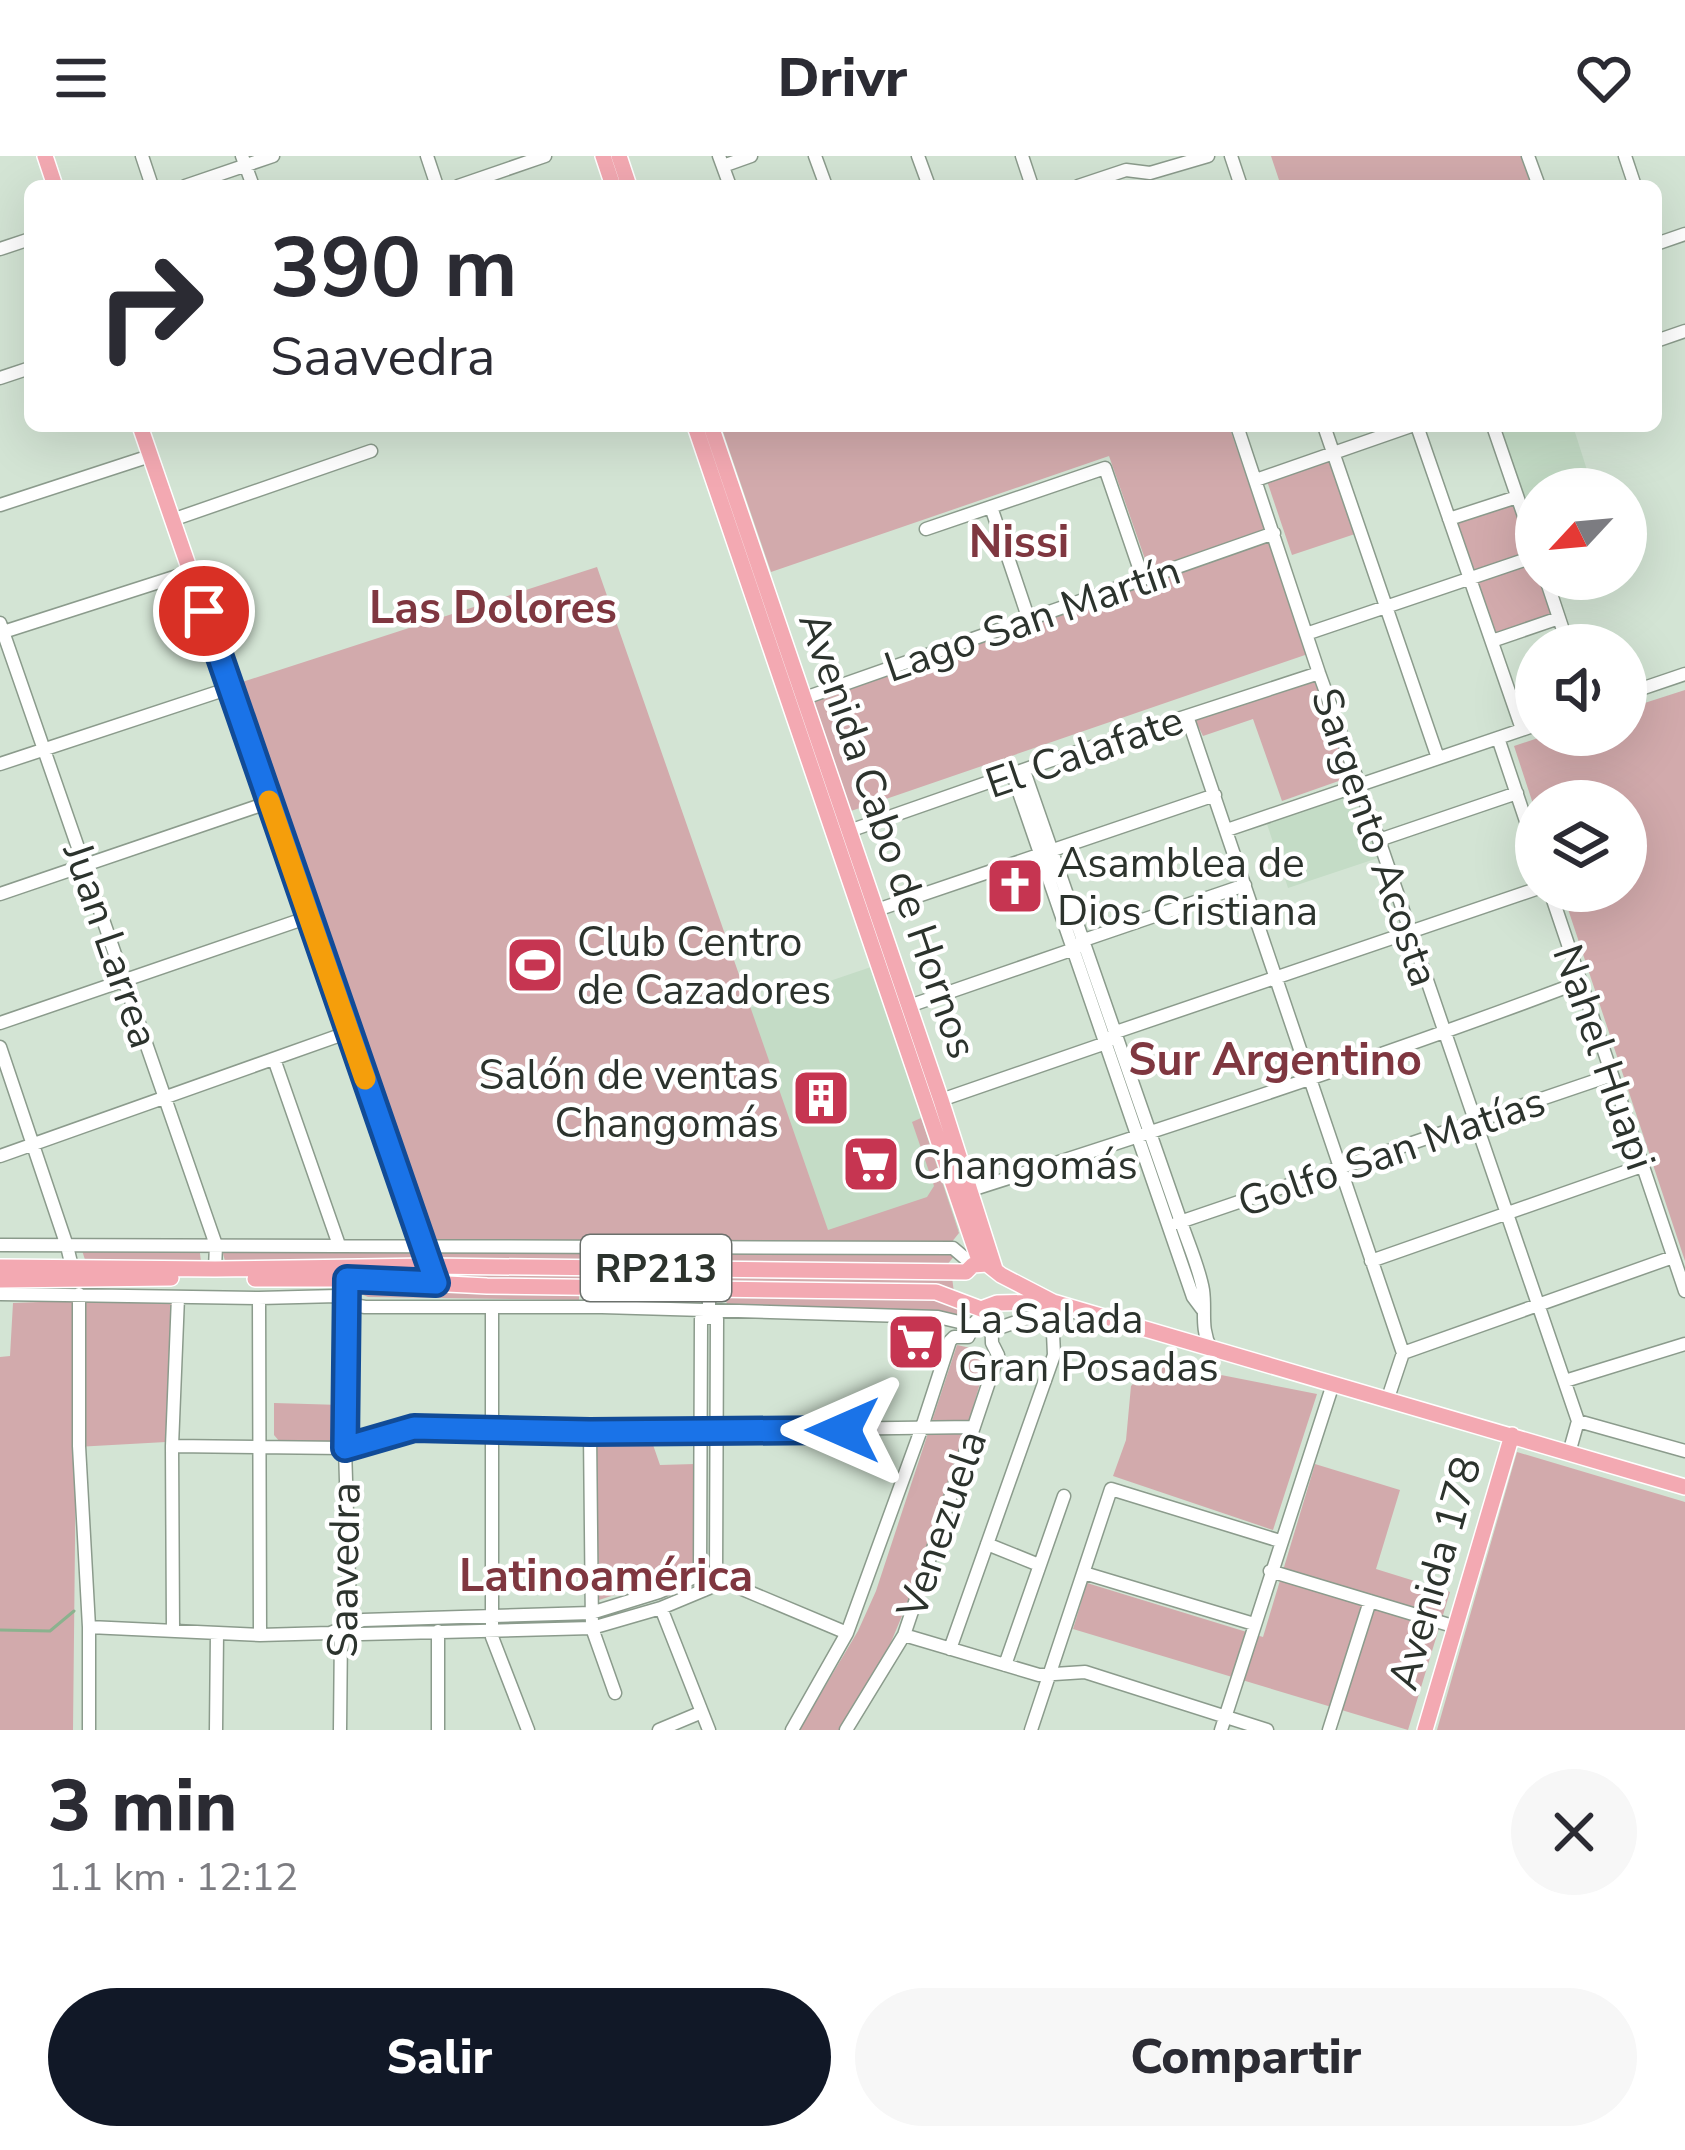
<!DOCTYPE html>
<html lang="es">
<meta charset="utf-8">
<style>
:root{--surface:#fff;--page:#f7f7f7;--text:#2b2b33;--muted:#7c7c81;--accent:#111827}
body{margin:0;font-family:"Nunito Sans",sans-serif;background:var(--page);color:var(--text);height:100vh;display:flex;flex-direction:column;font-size:45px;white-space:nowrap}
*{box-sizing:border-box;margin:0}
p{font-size:39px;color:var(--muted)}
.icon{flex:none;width:66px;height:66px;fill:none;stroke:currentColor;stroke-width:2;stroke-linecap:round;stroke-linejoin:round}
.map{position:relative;height:1574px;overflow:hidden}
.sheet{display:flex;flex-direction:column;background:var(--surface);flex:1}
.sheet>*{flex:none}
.guide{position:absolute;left:24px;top:24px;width:1638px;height:252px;border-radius:18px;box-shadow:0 12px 48px #0002;background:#fff;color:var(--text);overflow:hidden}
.needle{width:78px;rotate:244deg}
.tools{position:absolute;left:1515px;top:312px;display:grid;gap:24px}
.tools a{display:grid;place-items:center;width:132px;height:132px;border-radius:50%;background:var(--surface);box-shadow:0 12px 48px #0002;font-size:60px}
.pin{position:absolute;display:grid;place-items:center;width:102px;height:102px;color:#fff;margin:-51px;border:6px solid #fff;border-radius:50%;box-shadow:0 3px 12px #0007}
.me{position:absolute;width:132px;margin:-66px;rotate:270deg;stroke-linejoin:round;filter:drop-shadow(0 0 9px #0008)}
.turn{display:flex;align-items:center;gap:42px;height:252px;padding:0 48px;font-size:54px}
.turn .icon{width:156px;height:156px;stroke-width:2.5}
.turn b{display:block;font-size:84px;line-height:102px}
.round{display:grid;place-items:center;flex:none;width:126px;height:126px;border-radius:63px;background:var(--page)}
.headline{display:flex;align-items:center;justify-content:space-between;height:204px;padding:0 48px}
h1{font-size:72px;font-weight:800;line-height:90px}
.primary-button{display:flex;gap:24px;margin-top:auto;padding:24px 48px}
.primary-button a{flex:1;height:138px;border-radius:72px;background:var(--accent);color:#fff;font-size:48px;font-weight:800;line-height:138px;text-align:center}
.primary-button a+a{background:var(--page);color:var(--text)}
header{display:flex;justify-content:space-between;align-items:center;height:156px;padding:0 48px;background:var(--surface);font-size:54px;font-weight:800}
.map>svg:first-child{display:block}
.built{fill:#c4dcc6}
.green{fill:#d2aaac}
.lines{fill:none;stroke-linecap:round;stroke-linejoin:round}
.stream{stroke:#8bb28e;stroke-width:3}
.minor-casing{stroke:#8b9b8c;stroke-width:15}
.major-casing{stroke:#fff;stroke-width:18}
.minor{stroke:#fff;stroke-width:12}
.major{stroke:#f3a9b2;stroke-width:15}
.route-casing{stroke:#114b97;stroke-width:30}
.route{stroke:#1a73e8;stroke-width:21}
.slow{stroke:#f59e0b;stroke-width:21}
.labels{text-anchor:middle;stroke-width:9;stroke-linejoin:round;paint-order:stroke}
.shield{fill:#fff;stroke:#6b706c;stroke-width:3}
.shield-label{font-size:39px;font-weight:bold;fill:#2c332d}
.street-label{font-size:42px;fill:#2c332d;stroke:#fff}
.poi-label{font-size:42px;fill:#2c332d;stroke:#fff;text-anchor:start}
.neighbourhood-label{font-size:45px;font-weight:bold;fill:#7f3740;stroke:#fff}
</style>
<header><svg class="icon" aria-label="menu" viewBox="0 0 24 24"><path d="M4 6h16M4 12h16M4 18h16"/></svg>Drivr<svg class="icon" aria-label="heart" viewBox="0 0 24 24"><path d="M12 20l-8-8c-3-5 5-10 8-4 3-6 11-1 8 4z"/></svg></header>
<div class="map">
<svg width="1685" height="1574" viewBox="0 0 1685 1574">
<rect width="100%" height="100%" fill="#d3e4d4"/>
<!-- built -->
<path class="built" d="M1500 270H1573L1593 333H1536V352L1528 355Z
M1355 635 1378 702 1288 732 1267 668Z
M874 810 961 1073 948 1084 831 1088 750 852Z"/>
<!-- green -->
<path class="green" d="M1271 0H1521L1531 30H1281Z
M721 270H1229L1308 498 851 655 813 544 1153 426 1109 300 771 416Z
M1330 304 1355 378 1292 399 1267 325Z
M1513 346 1531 397 1474 417 1457 365Z
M1534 407 1536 423H1539L1551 459 1495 478 1477 427Z
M597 411 828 1074 927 1041 934 1030 912 966 921 962 959 1077 951 1087 431 1091 239 527Z
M1313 522 1350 621 1282 645 1253 563 1203 580 1195 564Z
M1685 534V1105L1562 735H1626V645H1536V657L1514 590 1547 579H1626V553Z
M80 1088 199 1089 201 1106 86 1107Z
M414 1089 415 1106 225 1105 221 1090Z
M431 1094 956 1098 946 1110 434 1107Z
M441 1113 952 1121 954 1137 442 1124Z
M352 1126 449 1136H579V1144L368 1141 354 1135Z
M725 1139 930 1141 966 1153 962 1162 931 1154 727 1149Z
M172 1141 166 1286 76 1291 73 1574H0V1201L10 1200 13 1147Z
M957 1189 989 1196 937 1376 889 1491 844 1574H799L858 1475 876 1435Z
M1155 1206 1317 1238 1273 1374 1113 1320 1126 1284 1131 1230Z
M274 1247 341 1249 340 1282 335 1287 280 1286 274 1279Z
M651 1283 660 1309 695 1308 694 1413 599 1444 596 1284Z
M1517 1296 1685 1346V1574H1437Z
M1315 1308 1400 1334 1376 1413 1450 1436 1408 1574 1073 1473 1087 1427 1263 1481Z"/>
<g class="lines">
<!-- stream -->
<path class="stream" d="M0 1474 50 1475 74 1455"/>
<defs>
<path id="minor" d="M142 0 152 30
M242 0 253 30
M427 0 437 30
M719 0 730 30
M815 0 826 30
M918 0 929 30
M1022 0 1032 30
M1231 0 1241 30
M1528 0 1539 30
M1625 0 1635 30
M723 10 751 0
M185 30 273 0
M458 30 545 0
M1078 30 1126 14 1150 17 1208 0
M1656 88 1685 78
M0 93 30 83
M1656 185 1685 175
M0 222 30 212
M1237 270 1319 517 1379 684 1578 1265 1569 1297
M1324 270 1438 602
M1417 270 1522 573
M1493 270 1536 395
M1256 324 1411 270
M0 349 150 300
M991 351 1029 464
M1449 363 1517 341
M172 364 371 295
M926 373 1105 312 1143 423
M1546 423 1568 489
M0 467 216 1089 215 1113
M0 477 190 416
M1306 478 1536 400
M1492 485 1559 462
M1626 538 1685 518
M799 544 1274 377
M1187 560 1403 1197 1388 1242
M1498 582 1536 695
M0 608 230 532
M1024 615 1181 1066C1188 1087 1199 1111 1203 1134 1206 1155 1200 1172 1211 1193
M1013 619 1193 1141 1202 1153
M1227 674 1536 569
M849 675 1049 605 1319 517
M1379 684 1517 637
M1550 735 1685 1135
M0 738 270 646
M868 757 1215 639
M909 850 1074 793 1084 784 1245 729
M0 867 309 761
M0 891 67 1090 72 1111
M274 903 339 1089
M941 944 1106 887 1116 876 1536 733
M0 1000 349 876
M971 1034C1176 969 1379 902 1580 826
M1177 1067 1612 919
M0 1089 953 1092 973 1109
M1371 1105 1642 1010
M0 1138 259 1142 338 1140 348 1148 365 1151H602L938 1161 993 1174 1039 1158 1075 1156
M79 1138V1290L89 1471V1574
M259 1142 260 1479
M492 1151V1481L528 1574
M1403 1197 1673 1101
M1565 1225 1685 1188
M1578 1265 1685 1295
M590 1276 592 1472 615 1537
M172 1290 345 1292 414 1272 590 1276 974 1271
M987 1388 1039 1409
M1270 1415 1456 1471
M1084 1417 1254 1468
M700 1419 701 1163 709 1161V1133
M661 1452 709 1574
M89 1471 260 1479 330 1477 363 1464 591 1457 659 1436 700 1419 716 1422 847 1477
M173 1473 172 1290 178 1141
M344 1474 361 1478 592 1472 661 1452 709 1432 716 1422 717 1163 709 1161
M438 1475V1574
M904 1479 1039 1519 1085 1516 1267 1574
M950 1493 1054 1199 1053 1177 1046 1157
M1005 1509 1064 1340
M216 1574 217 1477
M340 1574 341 1474 350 1455 345 1292 347 1116
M659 1574 702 1556
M792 1574 847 1477 922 1271 950 1185 954 1181H968L976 1165
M846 1574 904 1479 998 1199 992 1187 991 1150
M1031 1574 1111 1333 1280 1385
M1221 1574 1333 1228
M1329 1574 1370 1445"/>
<path id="major" d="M45 0 55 30
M603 0 613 30
M619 0 629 30
M140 270 433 1118
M695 270 980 1107
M711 270 941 944 995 1113
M0 1111 215 1113 430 1110 966 1116 973 1109 987 1108 1001 1119 1053 1146 1685 1331
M255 1123H348L487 1130 936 1136 981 1153 997 1147 1048 1146
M0 1124 171 1122
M1425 1574 1512 1279"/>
</defs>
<!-- minor casing -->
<use href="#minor" class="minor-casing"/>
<!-- major casing -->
<use href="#major" class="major-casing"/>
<!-- minor -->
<use href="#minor" class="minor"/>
<!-- major -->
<use href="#major" class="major"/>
</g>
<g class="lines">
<defs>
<path id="route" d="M204 455 436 1127 347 1123 345 1292 414 1272 590 1276 843 1274"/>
</defs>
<!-- route casing -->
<use href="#route" class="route-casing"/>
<!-- route -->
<use href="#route" class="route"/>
<!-- slow -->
<path class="slow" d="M269 645 365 923"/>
</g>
<!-- icons -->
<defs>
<symbol id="church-square" viewBox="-11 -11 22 22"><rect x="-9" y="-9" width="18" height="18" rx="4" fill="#c63551" stroke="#fff"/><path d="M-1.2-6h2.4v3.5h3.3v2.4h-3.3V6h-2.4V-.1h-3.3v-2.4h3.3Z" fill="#fff"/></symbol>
<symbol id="stadium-square" viewBox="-11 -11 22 22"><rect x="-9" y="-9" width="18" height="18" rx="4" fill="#c63551" stroke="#fff"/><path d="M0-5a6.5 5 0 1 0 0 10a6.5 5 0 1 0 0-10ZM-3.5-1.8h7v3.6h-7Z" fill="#fff"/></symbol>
<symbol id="building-square" viewBox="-11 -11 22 22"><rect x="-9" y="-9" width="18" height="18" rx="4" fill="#c63551" stroke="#fff"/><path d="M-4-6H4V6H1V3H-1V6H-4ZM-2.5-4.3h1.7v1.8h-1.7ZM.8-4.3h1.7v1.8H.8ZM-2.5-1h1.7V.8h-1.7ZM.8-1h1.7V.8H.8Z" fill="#fff"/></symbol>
<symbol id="supermarket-square" viewBox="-11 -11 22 22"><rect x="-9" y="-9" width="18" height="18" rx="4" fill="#c63551" stroke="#fff"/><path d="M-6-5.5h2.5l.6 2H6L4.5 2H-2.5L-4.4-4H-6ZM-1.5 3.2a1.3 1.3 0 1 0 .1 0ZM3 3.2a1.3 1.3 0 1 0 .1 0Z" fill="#fff"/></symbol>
</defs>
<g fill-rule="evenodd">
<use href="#church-square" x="982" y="697" width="66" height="66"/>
<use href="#stadium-square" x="502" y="776" width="66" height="66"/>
<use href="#building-square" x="788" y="909" width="66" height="66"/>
<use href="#supermarket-square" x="838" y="975" width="66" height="66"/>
<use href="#supermarket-square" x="883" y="1153" width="66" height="66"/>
</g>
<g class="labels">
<!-- shield labels -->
<rect class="shield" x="581" y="1079" width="150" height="66" rx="9"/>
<g class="shield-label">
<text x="656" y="1126">RP213</text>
</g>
<!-- street labels -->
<g class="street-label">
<text transform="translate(1032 462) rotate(-19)" y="15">Lago San Martín</text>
<text transform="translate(1084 595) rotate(-19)" y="15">El Calafate</text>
<text transform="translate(889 679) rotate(71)" y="15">Avenida Cabo de Hornos</text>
<text transform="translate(1376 681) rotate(71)" y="15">Sargento Acosta</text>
<text transform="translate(112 789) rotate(71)" y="15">Juan Larrea</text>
<text transform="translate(1605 901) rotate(71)" y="15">Nahel Huapi</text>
<text transform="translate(1391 995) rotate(-19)" y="15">Golfo San Matías</text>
<text transform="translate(941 1368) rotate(-71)" y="15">Venezuela</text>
<text transform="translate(343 1414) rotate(-89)" y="15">Saavedra</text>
<text transform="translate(1434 1417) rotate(-74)" y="15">Avenida 178</text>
</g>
<!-- poi labels -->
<g class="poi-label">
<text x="1057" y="721">Asamblea de<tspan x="1057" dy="48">Dios Cristiana</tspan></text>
<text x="577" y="800">Club Centro<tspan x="577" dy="48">de Cazadores</tspan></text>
<text x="779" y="933" text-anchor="end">Salón de ventas<tspan x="779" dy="48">Changomás</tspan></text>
<text x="913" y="1023">Changomás</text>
<text x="958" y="1177">La Salada<tspan x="958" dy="48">Gran Posadas</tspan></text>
</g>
<!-- neighbourhood labels -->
<g class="neighbourhood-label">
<text x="1019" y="401">Nissi</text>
<text x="493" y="467">Las Dolores</text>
<text x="1275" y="919">Sur Argentino</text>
<text x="606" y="1435">Latinoamérica</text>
</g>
</g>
</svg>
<div class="tools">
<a><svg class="needle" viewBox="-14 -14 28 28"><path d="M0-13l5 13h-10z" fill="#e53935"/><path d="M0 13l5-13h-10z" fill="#7c7c81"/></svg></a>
<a><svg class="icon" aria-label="sound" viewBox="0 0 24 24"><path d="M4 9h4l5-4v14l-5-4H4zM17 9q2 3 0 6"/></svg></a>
<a><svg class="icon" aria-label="layers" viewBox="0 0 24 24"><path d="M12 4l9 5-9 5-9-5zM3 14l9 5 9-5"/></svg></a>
</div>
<div class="pin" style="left:204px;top:455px;background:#d93025"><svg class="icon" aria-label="arrive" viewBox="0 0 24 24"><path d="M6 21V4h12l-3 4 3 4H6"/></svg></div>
<svg class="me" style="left:843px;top:1274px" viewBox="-20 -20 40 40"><path d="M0-17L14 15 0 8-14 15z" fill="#1a73e8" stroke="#fff" stroke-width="4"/></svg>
<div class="guide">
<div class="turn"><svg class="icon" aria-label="right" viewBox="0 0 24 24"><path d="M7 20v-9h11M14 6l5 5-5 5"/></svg><div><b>390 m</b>Saavedra</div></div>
</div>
</div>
<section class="sheet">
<div class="headline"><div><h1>3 min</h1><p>1.1 km · 12:12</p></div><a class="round"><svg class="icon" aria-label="close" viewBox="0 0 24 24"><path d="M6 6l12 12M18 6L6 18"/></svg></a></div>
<div class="primary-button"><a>Salir</a><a>Compartir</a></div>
</section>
